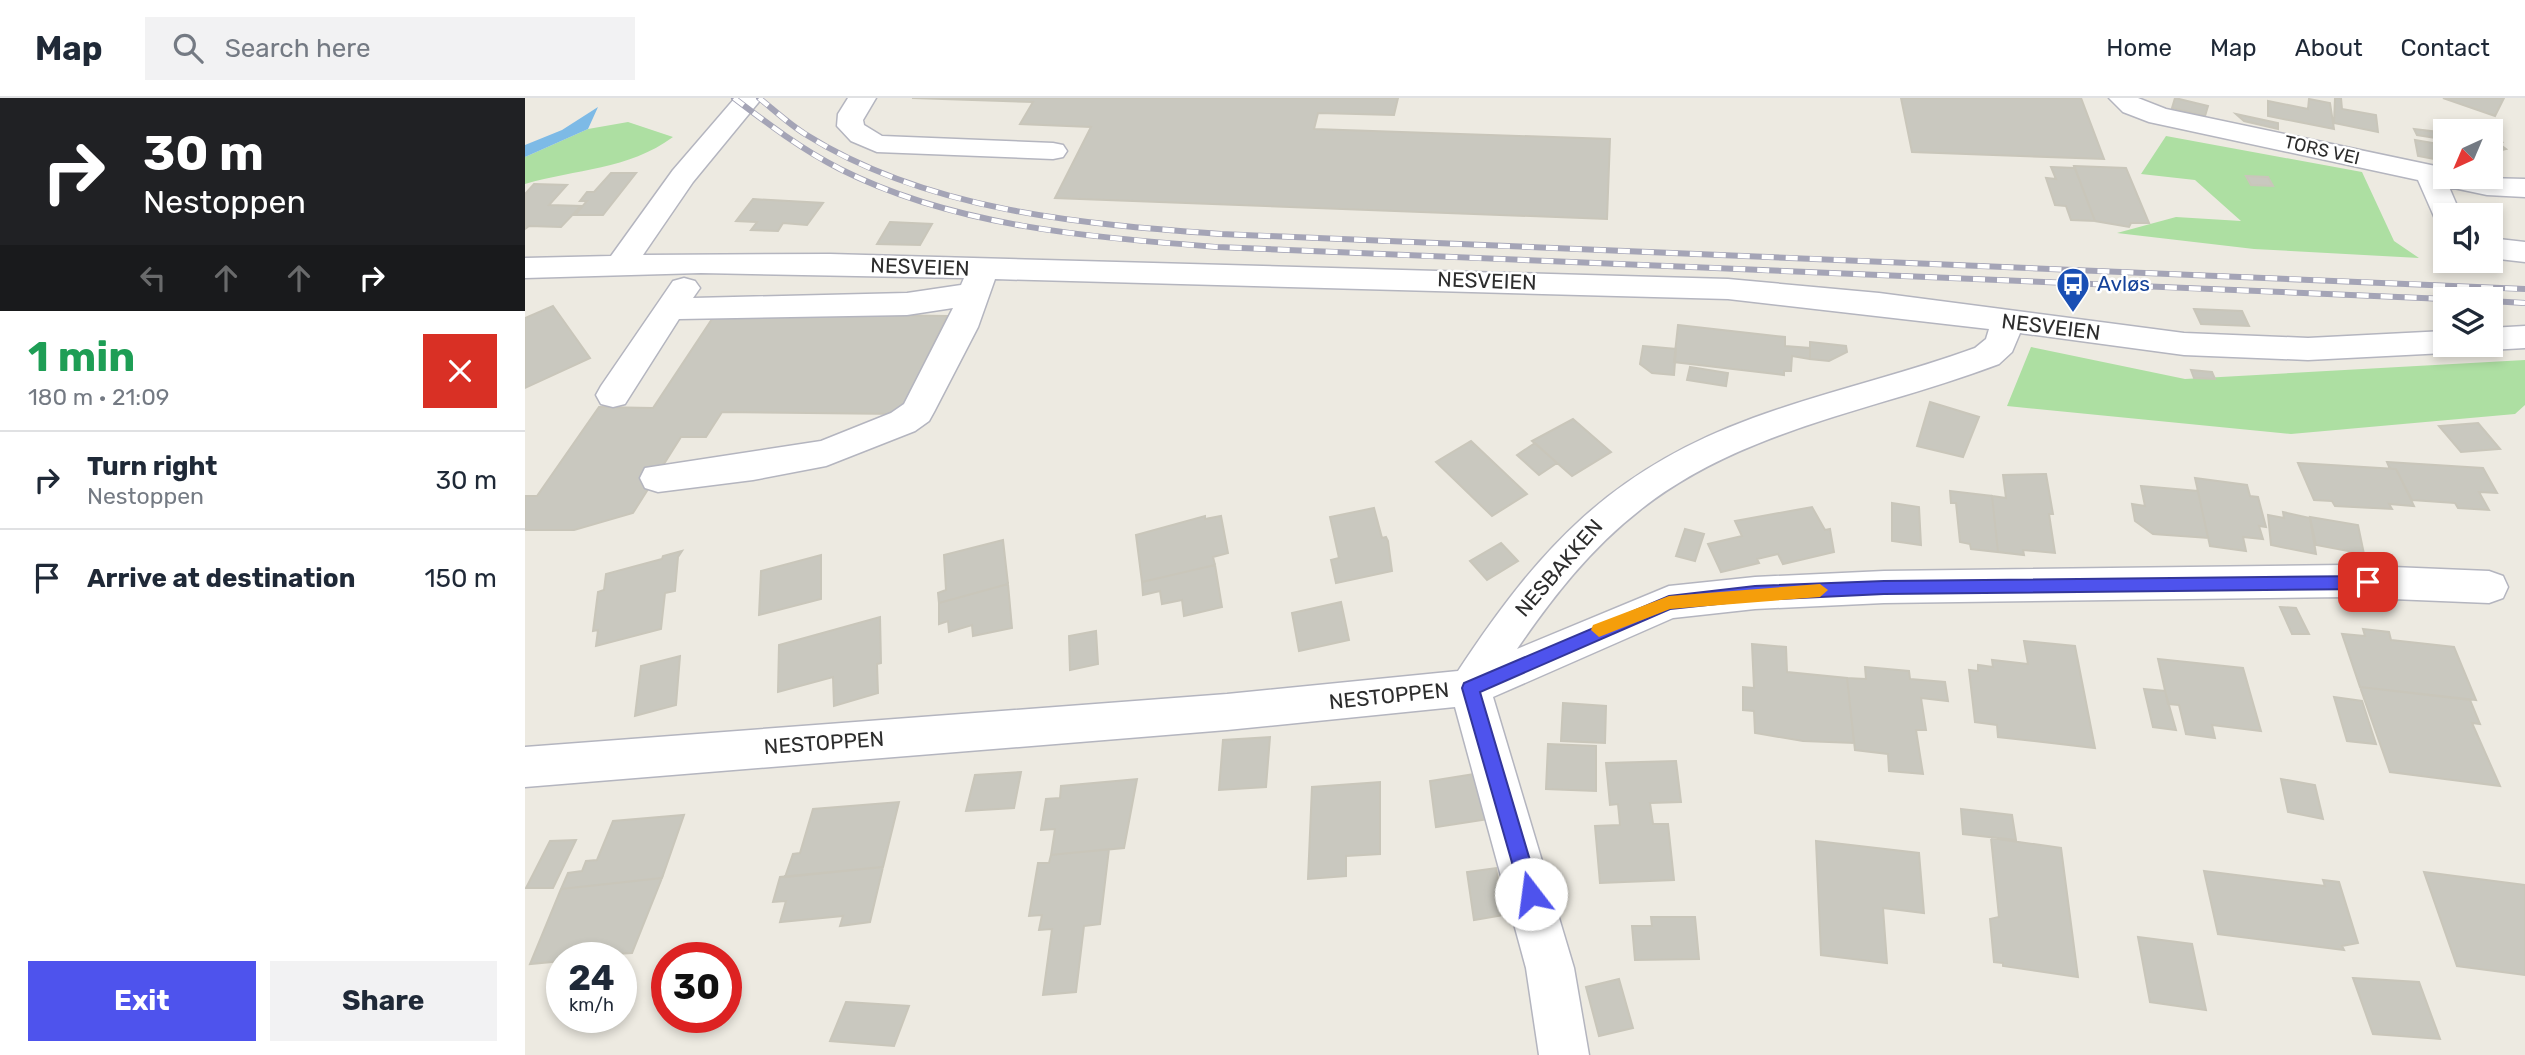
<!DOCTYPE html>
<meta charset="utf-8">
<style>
:root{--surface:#fff;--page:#f2f2f3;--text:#1f2937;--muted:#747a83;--line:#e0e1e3;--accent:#4e53ed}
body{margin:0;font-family:Rubik,sans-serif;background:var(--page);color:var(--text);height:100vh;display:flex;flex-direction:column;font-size:26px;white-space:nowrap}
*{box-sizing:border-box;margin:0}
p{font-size:23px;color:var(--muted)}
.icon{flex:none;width:38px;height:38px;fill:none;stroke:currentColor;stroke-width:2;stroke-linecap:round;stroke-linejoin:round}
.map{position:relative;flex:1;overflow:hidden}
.side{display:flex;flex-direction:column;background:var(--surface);width:525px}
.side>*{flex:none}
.top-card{background:#202124;color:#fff;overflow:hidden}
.needle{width:46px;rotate:224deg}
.controls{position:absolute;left:1908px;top:21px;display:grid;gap:14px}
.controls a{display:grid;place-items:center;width:70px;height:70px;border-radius:0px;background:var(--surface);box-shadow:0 4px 10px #0003;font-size:35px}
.speed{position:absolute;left:21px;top:844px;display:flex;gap:14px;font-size:35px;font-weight:700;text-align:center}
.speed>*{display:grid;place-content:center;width:91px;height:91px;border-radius:50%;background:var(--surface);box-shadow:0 4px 10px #0003;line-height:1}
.speed small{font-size:18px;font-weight:400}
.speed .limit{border:10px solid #d22;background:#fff;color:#111}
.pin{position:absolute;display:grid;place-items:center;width:60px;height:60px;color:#fff;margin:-30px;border-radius:14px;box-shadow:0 4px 10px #0006}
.me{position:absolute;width:77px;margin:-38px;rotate:345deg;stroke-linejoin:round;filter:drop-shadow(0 0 5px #0008)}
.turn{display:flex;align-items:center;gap:24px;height:147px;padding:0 28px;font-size:32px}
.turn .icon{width:91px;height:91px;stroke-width:2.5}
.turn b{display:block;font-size:49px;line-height:60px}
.lanes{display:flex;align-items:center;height:66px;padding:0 28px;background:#0003;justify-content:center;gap:35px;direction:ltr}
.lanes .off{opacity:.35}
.round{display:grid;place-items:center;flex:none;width:74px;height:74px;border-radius:0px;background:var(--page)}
.overview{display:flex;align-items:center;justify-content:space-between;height:119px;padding:0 28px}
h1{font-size:42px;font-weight:700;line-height:52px;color:#1e9e55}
.action{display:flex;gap:14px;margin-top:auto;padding:14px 28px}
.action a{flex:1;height:80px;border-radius:0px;background:var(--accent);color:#fff;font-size:28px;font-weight:700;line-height:80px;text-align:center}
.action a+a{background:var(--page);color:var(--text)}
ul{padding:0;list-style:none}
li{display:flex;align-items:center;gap:21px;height:98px;padding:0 28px;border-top:2px solid var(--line)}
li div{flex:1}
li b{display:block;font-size:26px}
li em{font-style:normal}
header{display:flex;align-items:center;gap:42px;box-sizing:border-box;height:98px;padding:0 35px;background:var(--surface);border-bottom:2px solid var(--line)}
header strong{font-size:33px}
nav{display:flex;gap:38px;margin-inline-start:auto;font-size:24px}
.search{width:490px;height:63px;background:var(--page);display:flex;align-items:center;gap:18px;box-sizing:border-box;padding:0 24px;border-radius:0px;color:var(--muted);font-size:26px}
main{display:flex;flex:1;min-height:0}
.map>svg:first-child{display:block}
.green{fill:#addfa2}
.water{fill:#7dbae6}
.building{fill:#c9c8bf;stroke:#c9c6ba;stroke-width:2}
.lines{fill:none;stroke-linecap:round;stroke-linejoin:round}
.minor-casing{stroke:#b4b5bf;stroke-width:3}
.minor{fill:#fff;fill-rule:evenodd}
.rail-casing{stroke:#a4a4b6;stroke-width:6}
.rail{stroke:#fff;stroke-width:4.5;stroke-dasharray:12;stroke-linecap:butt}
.route{fill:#4e53ed;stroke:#33369a;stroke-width:2}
.slow{fill:#f59e0b}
.labels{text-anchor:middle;stroke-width:5;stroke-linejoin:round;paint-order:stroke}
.far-street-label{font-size:18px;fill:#2d2d2d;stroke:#fff}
.street-label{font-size:21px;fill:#2d2d2d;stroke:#fff}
.transit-label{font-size:21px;fill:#164399;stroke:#fff;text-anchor:start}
</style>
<header>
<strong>Map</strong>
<div class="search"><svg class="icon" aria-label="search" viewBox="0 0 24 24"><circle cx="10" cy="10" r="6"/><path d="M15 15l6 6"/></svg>Search here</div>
<nav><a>Home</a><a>Map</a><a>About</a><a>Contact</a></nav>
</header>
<main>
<section class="side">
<div class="top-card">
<div class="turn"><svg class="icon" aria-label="right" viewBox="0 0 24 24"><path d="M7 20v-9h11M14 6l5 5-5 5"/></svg><div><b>30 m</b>Nestoppen</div></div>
<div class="lanes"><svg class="icon off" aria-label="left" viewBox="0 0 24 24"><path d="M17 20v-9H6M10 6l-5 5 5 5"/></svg><svg class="icon off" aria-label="ahead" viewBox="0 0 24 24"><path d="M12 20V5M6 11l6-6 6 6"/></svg><svg class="icon off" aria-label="ahead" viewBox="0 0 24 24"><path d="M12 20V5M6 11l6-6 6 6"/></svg><svg class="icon" aria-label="right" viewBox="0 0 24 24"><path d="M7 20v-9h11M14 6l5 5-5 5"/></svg></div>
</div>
<div class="overview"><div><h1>1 min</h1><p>180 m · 21:09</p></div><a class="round" style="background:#d93025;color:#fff"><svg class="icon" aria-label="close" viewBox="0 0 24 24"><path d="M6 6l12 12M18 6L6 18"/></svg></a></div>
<ul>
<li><svg class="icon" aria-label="right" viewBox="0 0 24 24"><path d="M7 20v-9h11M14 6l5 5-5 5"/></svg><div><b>Turn right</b><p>Nestoppen</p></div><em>30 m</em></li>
<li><svg class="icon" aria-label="arrive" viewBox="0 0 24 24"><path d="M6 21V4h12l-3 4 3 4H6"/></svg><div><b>Arrive at destination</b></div><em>150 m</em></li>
</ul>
<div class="action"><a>Exit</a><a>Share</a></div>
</section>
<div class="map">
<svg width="2000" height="957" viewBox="0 0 2000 957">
<rect width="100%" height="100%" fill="#edeae1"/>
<!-- green -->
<path class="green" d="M103 24 148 39C103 72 51 71 0 86V59L63 31Z
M1641 38 1837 74 1869 143 1894 160 1729 151 1592 135 1651 119 1716 123 1670 82 1616 76Z
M1506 249 1660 281 2000 262V307L1990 316 1766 336 1482 308Z"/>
<!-- water -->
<path class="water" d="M73 9 63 31 0 59V47L37 32Z"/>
<!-- building -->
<path class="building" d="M387 0H873L869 17 793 15 789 31 1085 41 1082 121 530 100 566 29 495 26 508 4Z
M1376 0H1556L1579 61 1387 54Z
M1650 0 1683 8 1680 18 1647 10Z
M1810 0H1816L1817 11 1851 17 1853 34 1809 25Z
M1918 0H1979L1970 18Z
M1784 1 1805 5 1809 31 1743 18V3L1783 11Z
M1711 16 1753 25V31L1719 23Z
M1920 27 1926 32 1940 27 1946 31 1957 29 1962 33 1920 35 1912 29Z
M1889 31 1914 34 1917 41 1892 37Z
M1965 35 1977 44 1973 45 1981 51 1965 55Z
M1890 42 1920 47V63L1893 58Z
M1549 68 1601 70 1624 125H1606L1604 129 1570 123Z
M1526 69 1550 70 1570 123 1546 122 1541 108 1530 107 1521 80 1531 81Z
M86 75H111L78 117H50L62 103H55L62 94H69Z
M1721 78 1743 79 1748 88 1726 87Z
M9 86 42 87 24 107 56 108 36 129 4 128 0 131V96Z
M228 101 298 105 282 127 258 125 253 133 226 132 232 124 211 123Z
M365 124 407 126 395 147 352 146Z
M28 208 65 260 0 290V220Z
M1669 211 1717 213 1724 228 1676 226Z
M191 215 422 218 375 316 197 314 181 339H156L108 415 49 432H0V398H12L74 309 128 310Z
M1153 227 1260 239V248L1285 250V261L1267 258 1266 273H1259V277L1149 264Z
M1285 244 1321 248 1322 254 1304 263 1285 261Z
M1118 248 1151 251 1149 277 1127 275 1115 266Z
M1165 269 1203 275 1201 288 1162 282Z
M1666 272 1687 274 1690 281 1669 280Z
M1405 304 1454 319 1438 359 1392 348Z
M1048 321 1086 354 1047 378 1007 343Z
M1953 325 1975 351 1936 354 1914 328Z
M946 343 1002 396 967 418 911 364Z
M1010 345 1032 365 1014 377 992 357Z
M1862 364 1958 370 1972 395 1954 394 1964 412 1933 410 1930 405 1887 402 1871 371H1865Z
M1773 365 1871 371 1889 408 1864 406 1867 411 1810 408 1807 403 1789 402Z
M1521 376 1528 416H1524L1530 455 1498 452 1499 457 1473 454 1467 398 1481 400 1478 377Z
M1670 380 1722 387 1725 398 1733 399 1741 429 1734 428 1738 441 1718 439 1721 453 1685 448Z
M1616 388 1673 393 1683 440 1628 436 1610 423 1607 406 1620 408Z
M1425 393 1467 398 1473 454 1446 451 1445 446 1435 444 1431 405H1426Z
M1367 405 1394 409 1396 447 1367 443Z
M1287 409 1300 432 1305 431 1309 454 1258 466 1253 456 1232 461 1234 465 1196 474 1183 446 1217 438 1210 423Z
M849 410 857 440 861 439 863 443 867 473 811 485 806 462 814 460 805 419Z
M1758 414 1785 420 1791 456 1746 447 1743 417 1759 420Z
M680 418V421L696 418 703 455 688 459 690 467 617 484 611 437Z
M1785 419 1833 427 1839 456 1791 447Z
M1160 431 1179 436 1170 463 1151 458Z
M478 442 483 486 414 505 413 495 421 492 419 457Z
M976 445 993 463 962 482 945 463Z
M157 453 153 459 150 493 140 495 136 531 71 548 73 532 68 533 73 494 79 492 81 476 137 461 138 458Z
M296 457V501L234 517 236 473Z
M690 467 697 509 659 518 657 502 637 506 635 493 618 497 617 484Z
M483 486 487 530 448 538 447 527 424 534 423 523 414 526V505Z
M816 504 824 542 774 553 767 515Z
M1755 509 1771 510 1784 536H1767Z
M355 519 356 565 352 566 353 595 309 608 308 579 253 594 254 547Z
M1838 531 1864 534 1866 542 1929 549 1951 602 1835 589 1817 536 1840 538Z
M571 533 573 566 545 572 544 538Z
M1499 543 1550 548 1570 650 1473 639 1472 627 1450 624 1444 572 1453 573V567L1468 569 1467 562 1503 566Z
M1227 546 1261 549 1262 574 1322 580 1329 645 1278 643 1230 635 1229 613 1218 612V589L1229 590Z
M155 558 151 607 110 618 116 568Z
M1633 561 1718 570 1736 633 1687 627 1690 640 1661 636 1654 607 1643 606Z
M1340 569 1384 573 1385 581 1420 584 1423 603 1396 600 1401 632H1391L1398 676 1364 673 1363 656 1330 652 1322 580 1341 581Z
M1835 589 1945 602 1955 626 1947 625 1975 688 1865 674Z
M1619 591 1640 593 1651 632 1628 629Z
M1809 599 1837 603 1851 646 1822 643Z
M1038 605 1081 608 1080 645 1036 643Z
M745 639 741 689 694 692 698 642Z
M1023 646 1071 648V693L1021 691Z
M1151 663 1156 704 1125 705 1128 726H1143L1149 782 1075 785 1070 728 1095 727 1093 706 1085 707 1081 665Z
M496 674 489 710 441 713 450 677Z
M956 675 964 721 911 729 905 683Z
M612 681 599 750 526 757 530 731 516 732 521 701 535 700 536 688Z
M1756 681 1790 687 1798 721 1763 714Z
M855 684V756L821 758V778L783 781 787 689Z
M374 704 358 769 260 779 268 756 275 755 288 711Z
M1436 711 1487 717 1491 742 1438 736Z
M159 717 137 780 36 791 43 775 57 773 61 763 72 762 88 723Z
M1466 740 1536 750 1553 879 1478 868V865L1469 864 1465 821 1474 819Z
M51 742 28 790H1L25 743Z
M1291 743 1394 755 1399 815 1358 810 1362 865 1296 857Z
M584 751 575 826 559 828 551 894 518 897 527 831 514 832 517 817 504 818 513 765H524L526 757Z
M358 769 345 824 315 828 318 818 255 824 261 803 248 804 255 779Z
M971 770 979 817 949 822 942 774Z
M1679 773 1800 788 1798 782 1814 784 1833 845 1817 848 1819 852 1693 836Z
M1899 774 2000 787V877L1932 868Z
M137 780 107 855 37 859V863L5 866 36 791Z
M1126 819H1170L1174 861 1110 862 1107 828H1127Z
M1613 839 1667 846 1681 912 1625 904Z
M1828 880 1894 884 1915 941 1848 936Z
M1094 881 1108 930 1074 938 1061 889Z
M321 904 384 908 369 948 305 943Z"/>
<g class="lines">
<defs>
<path id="minor" d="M210 0H237L168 84 118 157 305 156 1203 181 1354 195 1659 235 1783 240 1920 233V247H1935L1932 252 1920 255 1783 262 1659 257 1495 235 1487 254 1474 266C1354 312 1218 330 1115 412 1065 451 1027 500 992 551L1144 488 1230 479 1359 473 1819 467 1964 473 1978 478 1983 489 1978 500 1964 505 1819 499 1359 505 1230 511 1148 520 968 599 1049 870 1064 957H1014L1001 870 930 609 702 632 0 689V649L702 596 933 573C1014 450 1086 372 1228 320 1301 293 1377 277 1450 250L1461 241 1464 231 1203 201 470 181 453 229 409 314 404 323 390 333 301 368 228 382 133 394 120 390 115 380 120 370 296 343 366 315 379 306 428 210 382 217 154 221 100 306 88 309 76 306 71 297 76 288 148 183 159 180 170 183 175 190 168 200 382 195 436 187 439 180 176 175 0 180V160L86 158 148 72Z
M323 0H351L338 22 339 27 357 38 528 45 538 47 542 53 538 59 528 61 352 54 326 43 312 28 313 16Z
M1584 0H1613L1641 11 1920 70V79L2000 81V99L1962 97 1924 89 1936 117H1920V126L1911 123 1893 82 1624 24 1598 14Z
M1965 140 2000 144V164L1965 160Z
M2000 228V250L1965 252 1952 247H1965V230Z"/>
</defs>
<!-- minor casing -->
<use href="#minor" class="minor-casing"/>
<!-- minor -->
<use href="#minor" class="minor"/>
<defs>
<path id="rail" d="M209 0C243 26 276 51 315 71 430 129 565 139 692 149L1920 201
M234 0C249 12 264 26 280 36 402 113 556 126 696 136L2000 191
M1965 203 2000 205"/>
</defs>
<!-- rail casing -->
<use href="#rail" class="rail-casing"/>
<!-- rail -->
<use href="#rail" class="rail"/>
</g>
<!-- route -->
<path class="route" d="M1843 478 1851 484 1843 491 1359 496 1230 502 1145 511 955 594 1015 796 1013 803 1006 805 999 803 996 796 937 590 939 585 1144 498 1230 488 1359 483Z"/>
<!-- slow -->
<path class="slow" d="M1295 486 1303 492 1295 499 1145 511 1074 539 1066 532 1068 527 1144 498Z"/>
<!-- icons -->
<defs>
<symbol id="bus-pin" viewBox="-11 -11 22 30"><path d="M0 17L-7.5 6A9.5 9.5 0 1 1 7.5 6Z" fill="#1a4fb4" stroke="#fff"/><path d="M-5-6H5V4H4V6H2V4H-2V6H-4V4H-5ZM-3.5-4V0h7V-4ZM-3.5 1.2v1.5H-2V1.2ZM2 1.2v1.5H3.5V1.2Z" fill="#fff"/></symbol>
</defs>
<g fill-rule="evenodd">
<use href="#bus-pin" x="1529" y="167" width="38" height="52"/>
</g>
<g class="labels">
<!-- far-street labels -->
<g class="far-street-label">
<text transform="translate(1797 52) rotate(13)" y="6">TORS VEI</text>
</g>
<!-- street labels -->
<g class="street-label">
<text transform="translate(395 169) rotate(2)" y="7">NESVEIEN</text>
<text transform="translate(962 183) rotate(2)" y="7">NESVEIEN</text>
<text transform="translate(1526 229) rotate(7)" y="7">NESVEIEN</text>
<text transform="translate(1034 470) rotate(-49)" y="7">NESBAKKEN</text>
<text transform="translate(864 598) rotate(-6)" y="7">NESTOPPEN</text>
<text transform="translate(299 645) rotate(-4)" y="7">NESTOPPEN</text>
</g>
<!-- transit labels -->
<g class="transit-label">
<text x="1572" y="193">Avløs</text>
</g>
</g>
</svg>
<div class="controls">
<a><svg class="needle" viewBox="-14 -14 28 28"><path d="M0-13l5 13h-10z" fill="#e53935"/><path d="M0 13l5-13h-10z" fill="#747a83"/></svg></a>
<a><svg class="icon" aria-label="sound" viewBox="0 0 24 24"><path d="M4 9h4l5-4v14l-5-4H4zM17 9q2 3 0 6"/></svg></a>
<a><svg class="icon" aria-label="layers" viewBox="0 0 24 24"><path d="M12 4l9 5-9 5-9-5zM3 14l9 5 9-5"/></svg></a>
</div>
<div class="speed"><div>24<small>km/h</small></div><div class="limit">30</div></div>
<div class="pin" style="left:1843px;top:484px;background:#d93025"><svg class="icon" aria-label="arrive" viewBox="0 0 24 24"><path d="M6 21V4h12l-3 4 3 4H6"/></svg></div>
<svg class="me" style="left:1006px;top:796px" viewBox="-20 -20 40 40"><circle r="19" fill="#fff"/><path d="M0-13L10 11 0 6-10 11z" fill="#4e53ed"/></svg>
</div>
</main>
